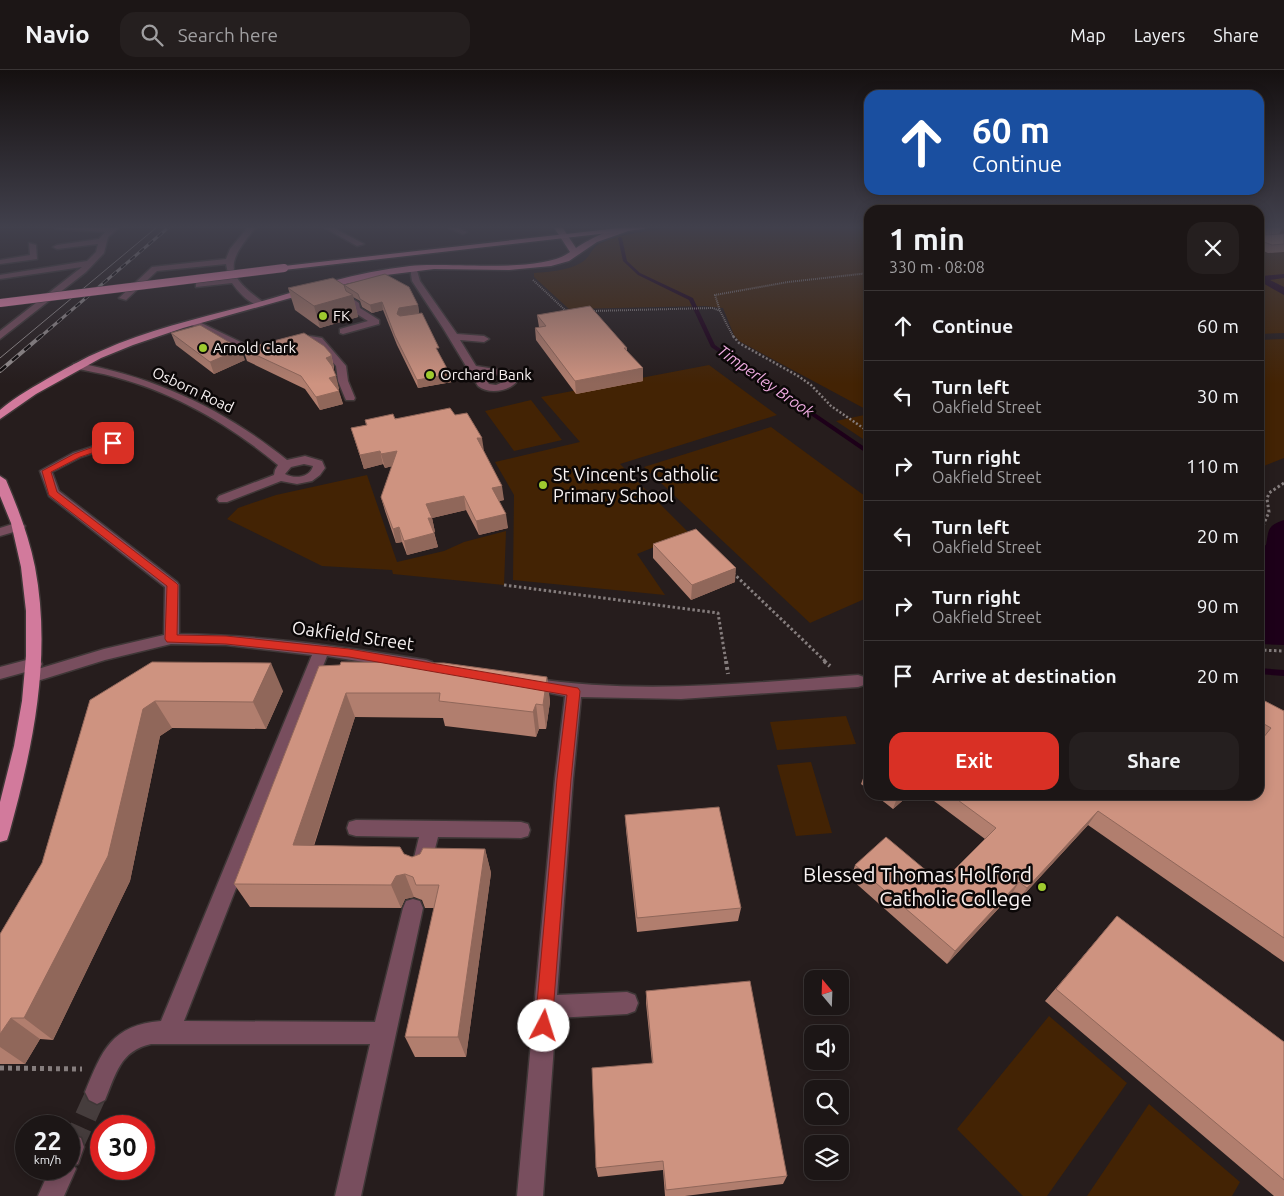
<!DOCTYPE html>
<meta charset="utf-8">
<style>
:root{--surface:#1c1616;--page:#251f1f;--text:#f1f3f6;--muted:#a09fa1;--line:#3a3535;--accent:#d93025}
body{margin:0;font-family:Ubuntu,sans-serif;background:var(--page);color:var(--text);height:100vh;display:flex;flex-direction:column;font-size:19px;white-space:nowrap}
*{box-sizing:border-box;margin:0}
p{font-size:16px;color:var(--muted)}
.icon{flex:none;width:28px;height:28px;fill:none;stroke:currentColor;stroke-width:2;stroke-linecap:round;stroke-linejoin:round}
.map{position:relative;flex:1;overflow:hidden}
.side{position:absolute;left:864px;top:135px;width:400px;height:595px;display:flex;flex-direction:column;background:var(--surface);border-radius:15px;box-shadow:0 2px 12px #0003,0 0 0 1px var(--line)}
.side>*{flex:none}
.guide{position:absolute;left:864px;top:20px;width:400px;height:105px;border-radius:15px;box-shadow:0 2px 12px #0003,0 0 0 1px var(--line);background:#1a4fa0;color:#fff;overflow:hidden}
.needle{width:32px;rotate:341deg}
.tools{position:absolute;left:804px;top:900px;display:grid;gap:10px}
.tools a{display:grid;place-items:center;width:45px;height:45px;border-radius:10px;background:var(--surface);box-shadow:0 2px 12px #0003,0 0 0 1px var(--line);font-size:25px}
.speed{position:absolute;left:15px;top:1045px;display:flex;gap:10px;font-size:25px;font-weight:700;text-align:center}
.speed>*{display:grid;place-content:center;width:65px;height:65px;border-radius:50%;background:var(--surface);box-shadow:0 2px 12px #0003,0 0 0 1px var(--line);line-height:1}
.speed small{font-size:12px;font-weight:400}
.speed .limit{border:8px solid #d22;background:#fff;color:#111}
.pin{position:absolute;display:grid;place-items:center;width:42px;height:42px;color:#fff;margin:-21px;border-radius:10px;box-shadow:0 2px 8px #0006}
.me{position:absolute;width:55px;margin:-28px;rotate:5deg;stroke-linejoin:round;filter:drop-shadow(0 0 4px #0008)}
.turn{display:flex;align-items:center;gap:18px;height:105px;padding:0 25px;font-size:22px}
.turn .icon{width:65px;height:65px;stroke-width:2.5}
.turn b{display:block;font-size:35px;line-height:42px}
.round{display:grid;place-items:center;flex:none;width:52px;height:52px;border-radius:15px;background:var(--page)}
.headline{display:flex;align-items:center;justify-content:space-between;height:85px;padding:0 25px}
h1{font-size:30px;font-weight:600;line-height:38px}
.cta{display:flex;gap:10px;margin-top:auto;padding:10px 25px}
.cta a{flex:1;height:58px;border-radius:15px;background:var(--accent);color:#fff;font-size:20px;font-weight:600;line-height:58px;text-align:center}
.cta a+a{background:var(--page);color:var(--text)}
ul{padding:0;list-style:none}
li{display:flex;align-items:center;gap:15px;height:70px;padding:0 25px;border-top:1px solid var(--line)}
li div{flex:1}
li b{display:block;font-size:19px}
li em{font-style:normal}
header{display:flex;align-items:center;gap:30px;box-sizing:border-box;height:70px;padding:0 25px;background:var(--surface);border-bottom:1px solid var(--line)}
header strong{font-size:24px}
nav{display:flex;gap:28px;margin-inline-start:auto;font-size:18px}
.search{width:350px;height:45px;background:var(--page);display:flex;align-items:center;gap:12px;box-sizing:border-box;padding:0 18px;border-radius:15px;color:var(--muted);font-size:19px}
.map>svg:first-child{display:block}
.green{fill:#432304}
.water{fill:#1d0019}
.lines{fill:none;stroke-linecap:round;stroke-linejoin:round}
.stream{fill:#1d0019;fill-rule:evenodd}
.minor-tunnel{stroke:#463d3d;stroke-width:22;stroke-dasharray:22 11;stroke-linecap:butt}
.minor-casing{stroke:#3f3737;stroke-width:3}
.major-casing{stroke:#3f3737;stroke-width:3}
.highway-casing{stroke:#3f3737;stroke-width:3}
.path-far4{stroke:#857d7d;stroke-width:2;stroke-dasharray:1 1;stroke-linecap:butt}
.path-far3{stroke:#857d7d;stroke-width:2.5;stroke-dasharray:2 2;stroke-linecap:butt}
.path-far2{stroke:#857d7d;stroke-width:3;stroke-dasharray:2.5 2.5;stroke-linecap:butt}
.path-far1{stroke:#857d7d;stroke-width:4;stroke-dasharray:3 3;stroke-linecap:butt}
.path{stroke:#857d7d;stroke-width:5;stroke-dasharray:4 4;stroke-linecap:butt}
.minor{fill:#784e5e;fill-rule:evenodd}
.major{fill:#d27a9c;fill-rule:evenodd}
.highway{fill:#f58bb5;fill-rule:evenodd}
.tram{stroke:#948d8d;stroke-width:1}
.rail-far1-casing{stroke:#948d8d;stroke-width:3}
.rail-casing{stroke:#948d8d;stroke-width:4}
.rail-far1{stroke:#0c0808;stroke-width:2;stroke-dasharray:6;stroke-linecap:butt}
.rail{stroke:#0c0808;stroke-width:2.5;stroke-dasharray:8;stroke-linecap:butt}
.highway-bridge-casing{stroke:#3f3737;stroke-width:9;stroke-linecap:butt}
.highway-bridge{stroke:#f58bb5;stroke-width:8}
.wall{fill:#b17e6e}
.shaded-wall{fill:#90675a}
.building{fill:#ce9380;stroke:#90675a}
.route{fill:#d93025;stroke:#8d1f18}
.poi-dot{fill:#9eca2f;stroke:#0c0808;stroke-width:2}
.labels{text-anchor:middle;stroke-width:5;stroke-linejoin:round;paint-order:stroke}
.far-poi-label{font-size:15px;fill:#f8f2f2;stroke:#0c0808;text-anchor:start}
.far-street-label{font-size:15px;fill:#f8f2f2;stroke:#0c0808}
.far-water-label{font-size:16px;font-style:italic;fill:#eeaae0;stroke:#0c0808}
.poi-label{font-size:18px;fill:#f8f2f2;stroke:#0c0808;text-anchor:start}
.street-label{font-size:18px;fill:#f8f2f2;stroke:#0c0808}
.near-poi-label{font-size:21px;fill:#f8f2f2;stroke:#0c0808;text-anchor:end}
</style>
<header>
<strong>Navio</strong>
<div class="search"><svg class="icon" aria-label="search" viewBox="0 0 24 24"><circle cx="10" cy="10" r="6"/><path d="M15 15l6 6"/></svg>Search here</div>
<nav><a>Map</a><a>Layers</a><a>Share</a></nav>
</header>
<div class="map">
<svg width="1284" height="1126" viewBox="0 0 1284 1126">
<rect width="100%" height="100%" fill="#261d1d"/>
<!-- green -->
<path class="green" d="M679 157H869V341L739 271 734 265 723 238 705 236 569 239 534 207V203C550 202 574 200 586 189 591 184 593 177 599 174 622 162 654 161 679 157Z
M1259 157H1284V263L1259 264Z
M1284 269V388L1259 398V270Z
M709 295 777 345 620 394 689 463 637 484 665 525 513 510 514 425 495 392 580 372 541 327Z
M531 330 562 370 514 381 485 341Z
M869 344V373L836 351Z
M771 357 869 429V527L810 553 644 397Z
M367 405 397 492 444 481 464 472 506 461 504 515 393 504 392 500 322 496 227 449 238 438 276 425Z
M846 646 856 674 777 680 770 652Z
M811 692 832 763 796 766 777 695Z
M1049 946 1127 1013 1047 1126H1023L957 1059Z
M1149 1034 1240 1112 1232 1126H1087Z"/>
<!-- water -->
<path class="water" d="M1284 204V208L1270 210 1284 217V225L1259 211 1262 206Z
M1284 450V575L1259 574V478L1266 475C1269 459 1267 456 1284 450Z"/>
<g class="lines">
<!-- stream -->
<path class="stream" d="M620 167 622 168 627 191 640 203 693 228 715 275 869 380V385L711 277 689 230 638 205 623 191 618 168Z
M1259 598 1284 600V606L1259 604Z"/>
<!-- minor-tunnel -->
<path class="minor-tunnel" d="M72 1077 97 1022"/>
<defs>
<path id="minor" d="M54 157H120L108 167 104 183 86 202 0 269V261L82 197 0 209V205L87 191 96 182 98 174 57 179 53 177 57 175 99 169 105 162 57 159Z
M248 157H256C227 193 223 203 263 232V236C252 237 238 222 232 213L196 217V213L229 208 226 194 157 201 126 230 119 228 152 197 226 189 230 179Z
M323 157H332L364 174 357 176Z
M446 157H455L467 162 463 164Z
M29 173 36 175 37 189 0 194V190L30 185Z
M410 197H416L420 211 457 264 484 266 489 269 484 272 460 270 476 296 514 302 518 310C511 321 489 325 478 316L443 258 412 211ZM480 302 506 306 508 310 496 315 489 314Z
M338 219 359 233 360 238 379 250V254L343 264 340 263V259L368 251 352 241 351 236 335 224V220Z
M195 250 253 278H264L269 281C254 293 207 263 192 255V251Z
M310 266 322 268 346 296 348 311 355 328 354 330H346L345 328 338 311 336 296 316 273 293 275 288 272 290 270Z
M77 293C156 307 225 340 287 390L305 386 322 391 325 398 320 405 312 411 297 414 281 411 227 432H219L217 429 219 426 274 405 275 400 278 395C230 355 175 323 115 307 101 303 87 301 73 298V294ZM304 394 313 396C310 408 294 409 285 404L291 397Z
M113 370 117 371 119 373 117 375 81 387 52 402 59 421 177 512 179 515V564C262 565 344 577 426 590L432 592 434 596 432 600 426 602 327 586 184 951 375 952 403 838 406 831 413 829 420 831 423 838 361 1126H335L370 974H151C120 981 116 1004 105 1030L97 1034 89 1030 85 1022C102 981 111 955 161 951L312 585 226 575 171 574 105 590 34 612 28 610 26 606 28 602 104 579 164 565 165 517 49 426 40 401 73 383Z
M19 452 25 456 24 459 0 466V458Z
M34 588 40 590 42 594 40 598 0 609V597Z
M858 605 864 607 866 611 864 615 858 617 681 629 581 627 573 709 557 925 627 922 635 925 638 933 635 941 627 944 556 948 543 1126H517L555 709 565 626 524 618 522 614 524 610 530 608C642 625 746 613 858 605Z
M356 750 521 752 528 754 530 760 528 766 521 768 438 767 429 802 422 805 415 802 412 796 419 767 356 766 349 764 347 758 349 752Z
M72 1065 81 1068 84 1077 78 1094 74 1095 76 1099 64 1126H38L50 1099H69V1066Z"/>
<path id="major" d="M556 157H562L576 178C593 167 619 154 640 157L597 172 569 191 551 196 509 200 434 199 386 205 319 220 183 258 133 275 101 288 36 324 0 349V340C16 326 35 316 54 305 69 297 84 288 101 281 147 260 196 249 245 236 299 221 353 202 410 196 448 192 542 204 570 182L555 159Z
M0 406 6 410C18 438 29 467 35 497 52 587 33 677 9 764L7 770 0 772V732L14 676 22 631 26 586V541L21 497 11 453 0 426Z"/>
<path id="highway" d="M628 157H647L643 159 284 200 280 198 284 196Z"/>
</defs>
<!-- minor casing -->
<use href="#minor" class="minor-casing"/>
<!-- major casing -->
<use href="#major" class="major-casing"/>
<!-- highway casing -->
<use href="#highway" class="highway-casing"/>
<!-- path-far4 -->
<path class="path-far4" d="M533 210 566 241
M592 241 713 238 720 241 734 268
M720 241 715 225 788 212 869 203"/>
<!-- path-far3 -->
<path class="path-far3" d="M733 266 739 273 798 306 811 315 831 336 869 362"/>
<!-- path-far2 -->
<path class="path-far2" d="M1259 465 1269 442 1267 429 1269 423 1284 413
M733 503 826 592
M504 515 718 543 726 592
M1259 580 1284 581"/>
<!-- path-far1 -->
<path class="path-far1" d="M726 591 728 604
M824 591 830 596"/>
<!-- path -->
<path class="path" d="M0 998 82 999"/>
<!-- minor -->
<use href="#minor" class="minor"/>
<!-- major -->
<use href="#major" class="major"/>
<!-- highway -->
<use href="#highway" class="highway"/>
<!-- tram -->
<path class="tram" d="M0 288 157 157"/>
<defs>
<path id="rail-far1" d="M39 268 169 157"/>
<path id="rail" d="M0 301 41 266"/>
</defs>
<!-- rail-far1 casing -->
<use href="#rail-far1" class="rail-far1-casing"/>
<!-- rail casing -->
<use href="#rail" class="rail-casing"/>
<!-- rail-far1 -->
<use href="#rail-far1" class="rail-far1"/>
<!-- rail -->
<use href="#rail" class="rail"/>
<defs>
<path id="highway-bridge" d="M0 233 284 198"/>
</defs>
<!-- highway-bridge casing -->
<use href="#highway-bridge" class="highway-bridge-casing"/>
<!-- highway-bridge -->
<use href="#highway-bridge" class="highway-bridge"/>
</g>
<!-- wall -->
<path class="wall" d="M1259 157H1282L1279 165 1284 164V182L1268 183 1259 179Z
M344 215 418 235 419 243 440 286 450 304 452 312 418 318 397 275 383 240 372 243 362 237 360 231 353 227 358 247 320 258 295 240 288 218Z
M537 245 627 278V281L643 311 576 324 536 270 535 258 539 257Z
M171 263 245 290 214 304 176 275Z
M243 279 331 284 334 297V299H333L339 319 338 320 343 334 320 340 305 319 247 291Z
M455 345 483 380 504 430 499 431 508 458 479 465 466 440 432 448 435 462H434L438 477 407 485 402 472 396 473 385 441 381 427 392 396 385 398 383 394 364 399 351 358 366 355 365 350Z
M653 474 735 512 691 530 653 488Z
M319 596 547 607 550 632 546 659H539L536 667 445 656 443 648 355 647 314 776 404 784 412 787 485 779 491 803 466 987H415L405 967 434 838H425L422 830 414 827 405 829 401 838 250 837 234 814Z
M283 621 266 659 172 658 160 666 130 811 53 970 40 969 25 994H0V864L42 793 90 630Z
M1259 628 1284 641V892L1088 755 1018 831 1011 825 947 894 851 809 855 795 941 813 985 769 926 725H1259Z
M869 697V720L861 714 866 700Z
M875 725H909L893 739Z
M625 745 741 838 738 851 637 862 626 760Z
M1117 846 1284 972V1126H1274L1045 931Z
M646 921 787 1106 783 1114 685 1126H665L663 1100 598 1107 596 1098 652 993 646 933Z"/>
<!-- shaded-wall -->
<path class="shaded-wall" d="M353 225 358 247 320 258 314 236Z
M382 232 383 240 372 243 370 235Z
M418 235 419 243 401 246 397 244 399 238Z
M241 279 245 290 214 304 210 292Z
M331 284 334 299 330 300 326 288Z
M643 298V311L576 324 575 311Z
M450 304 452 312 418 318 417 310Z
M336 306 339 319 333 321 329 308Z
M339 321 343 334 320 340 316 327Z
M477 368H482L484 381Z
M380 381 383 394 364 399 360 385Z
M397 381 400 394 385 398 381 384Z
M502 416 504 430 494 432 492 418Z
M464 426 466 440 432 448 435 462 431 463 428 448 426 434Z
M506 444 508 458 479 465 476 451Z
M399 457 402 472 396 473 393 459Z
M434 463 438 477 407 485 404 471Z
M736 498 735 512 691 530 692 515Z
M271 593 283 621 266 659 253 632Z
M547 607 550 632 546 659 543 635Z
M346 623 355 647 306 799 293 775Z
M155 631 172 658 160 666 130 811 53 970 24 948 143 639Z
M536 634 539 659 536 667 533 642Z
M898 725H909L893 739Z
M1098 741 1088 755 1018 831 1027 818Z
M485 779 491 803 466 987 458 967Z
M405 804 414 827 405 829 401 838 391 815 396 806Z
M1019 812 1011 825 947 894 955 881Z
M11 948 40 969 25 994 0 977V964Z"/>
<!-- building -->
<path class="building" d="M1259 157H1282L1263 158 1262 165 1284 164V174L1272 175 1259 170Z
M385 204 409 217 418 235 399 238 397 244 400 246 422 243 439 278H436L450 304 417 310 395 266 382 232 370 235 360 229 358 224 344 215Z
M333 208 344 215 346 221 353 225 314 236 288 218Z
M590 236 627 278H624L643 298 575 311 535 258 546 256 537 245Z
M200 255 241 279 210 292 171 263Z
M304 263 324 276 331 284V286L326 288 332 296 336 306 329 308 339 321 316 327 301 306 243 279Z
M450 338 455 345 467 343 482 368H477L502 416 492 418 506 444 476 451 464 426 426 434 432 448H428L434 463 404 471 399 457 393 459 381 427 397 381 381 384 380 381 360 385 351 358 367 355 365 350 393 344 395 349Z
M696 459 736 498 692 515 653 474Z
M152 592 271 593 253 632 155 631 143 639 108 786 24 948H11L0 964V864L42 793 90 630Z
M341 592 444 593 547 607 543 635 536 634 533 642 439 631 440 623H346L293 775 400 777 404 784 412 787 420 784 423 778 485 779 458 967H405L439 815H416L413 807 405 804 396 806 391 815 234 814 319 596 340 595Z
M1259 628 1284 641V868L1098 741 1027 818 1019 812 955 881 855 795 886 767 941 813 996 758 951 725H1259V673L1271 658 1259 651Z
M719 737 741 838 637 848 625 745Z
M1117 846 1284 972V1110L1056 919Z
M750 911 787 1106 666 1120 663 1091 596 1098 592 998 653 993 646 921Z"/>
<!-- sky -->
<linearGradient id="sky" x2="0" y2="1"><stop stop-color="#151010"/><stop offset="0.5" stop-color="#41404c"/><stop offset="1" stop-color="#41404c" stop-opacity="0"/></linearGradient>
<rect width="1284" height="314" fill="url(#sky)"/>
<!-- route -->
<path class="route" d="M113 370 116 371V375L80 387 51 402 57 422 176 513 178 515 177 565 226 566 349 579 578 618 580 621 571 709 552 956 550 962 544 965 538 962 535 956 557 709 567 625 349 587 226 574 167 572 165 569 167 516 49 425 42 401 74 384Z"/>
<!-- markers -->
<g class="poi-dot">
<circle cx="323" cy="246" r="5"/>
<circle cx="203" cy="278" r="5"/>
<circle cx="430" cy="305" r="5"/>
<circle cx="543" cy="415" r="5"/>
<circle cx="1042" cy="817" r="5"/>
</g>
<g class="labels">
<!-- far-poi labels -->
<g class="far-poi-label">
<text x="333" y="251">FK</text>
<text x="213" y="283">Arnold Clark</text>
<text x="440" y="310">Orchard Bank</text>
</g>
<!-- far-street labels -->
<g class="far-street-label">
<text transform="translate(193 320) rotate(25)" y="5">Osborn Road</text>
</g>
<!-- far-water labels -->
<g class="far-water-label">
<text transform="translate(766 311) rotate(35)" y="6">Timperley Brook</text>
</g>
<!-- poi labels -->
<g class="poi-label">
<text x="553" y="411">St Vincent's Catholic<tspan x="553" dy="21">Primary School</tspan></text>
</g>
<!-- street labels -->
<g class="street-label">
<text transform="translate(353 566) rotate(8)" y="6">Oakfield Street</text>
</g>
<!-- near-poi labels -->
<g class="near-poi-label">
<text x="1032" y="812">Blessed Thomas Holford<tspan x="1032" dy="24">Catholic College</tspan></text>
</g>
</g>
</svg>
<div class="tools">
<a><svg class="needle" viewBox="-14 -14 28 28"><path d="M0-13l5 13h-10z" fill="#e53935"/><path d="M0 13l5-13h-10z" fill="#a09fa1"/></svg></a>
<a><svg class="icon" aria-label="sound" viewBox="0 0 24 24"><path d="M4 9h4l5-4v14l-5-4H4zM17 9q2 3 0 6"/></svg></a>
<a><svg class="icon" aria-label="search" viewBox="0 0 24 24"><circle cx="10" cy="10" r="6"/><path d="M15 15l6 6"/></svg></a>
<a><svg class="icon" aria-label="layers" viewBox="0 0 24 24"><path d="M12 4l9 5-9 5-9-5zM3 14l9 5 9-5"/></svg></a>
</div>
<div class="speed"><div>22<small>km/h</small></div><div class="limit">30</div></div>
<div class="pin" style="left:113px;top:373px;background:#d93025"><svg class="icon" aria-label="arrive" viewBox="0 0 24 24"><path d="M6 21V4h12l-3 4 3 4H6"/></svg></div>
<svg class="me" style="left:544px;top:956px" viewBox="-20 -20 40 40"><circle r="19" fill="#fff"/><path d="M0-13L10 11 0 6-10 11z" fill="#d93025"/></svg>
<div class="guide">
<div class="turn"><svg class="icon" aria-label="ahead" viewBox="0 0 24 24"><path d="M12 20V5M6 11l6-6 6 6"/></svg><div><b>60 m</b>Continue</div></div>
</div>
<section class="side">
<div class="headline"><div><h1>1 min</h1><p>330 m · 08:08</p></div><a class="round"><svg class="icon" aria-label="close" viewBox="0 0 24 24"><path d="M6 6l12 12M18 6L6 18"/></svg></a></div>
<ul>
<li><svg class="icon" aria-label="ahead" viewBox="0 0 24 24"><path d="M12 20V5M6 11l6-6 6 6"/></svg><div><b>Continue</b></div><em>60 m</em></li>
<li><svg class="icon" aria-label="left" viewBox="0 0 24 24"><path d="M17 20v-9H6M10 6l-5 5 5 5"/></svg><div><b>Turn left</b><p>Oakfield Street</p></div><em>30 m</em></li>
<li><svg class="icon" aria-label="right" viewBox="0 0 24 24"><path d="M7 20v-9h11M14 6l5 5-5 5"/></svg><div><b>Turn right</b><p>Oakfield Street</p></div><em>110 m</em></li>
<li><svg class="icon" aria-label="left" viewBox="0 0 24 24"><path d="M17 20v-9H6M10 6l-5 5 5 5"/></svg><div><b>Turn left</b><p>Oakfield Street</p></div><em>20 m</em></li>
<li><svg class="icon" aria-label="right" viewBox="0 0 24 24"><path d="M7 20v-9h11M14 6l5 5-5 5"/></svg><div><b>Turn right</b><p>Oakfield Street</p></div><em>90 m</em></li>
<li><svg class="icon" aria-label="arrive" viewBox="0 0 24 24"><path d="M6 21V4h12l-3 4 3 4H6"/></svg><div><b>Arrive at destination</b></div><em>20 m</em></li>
</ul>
<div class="cta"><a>Exit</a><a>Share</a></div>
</section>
</div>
